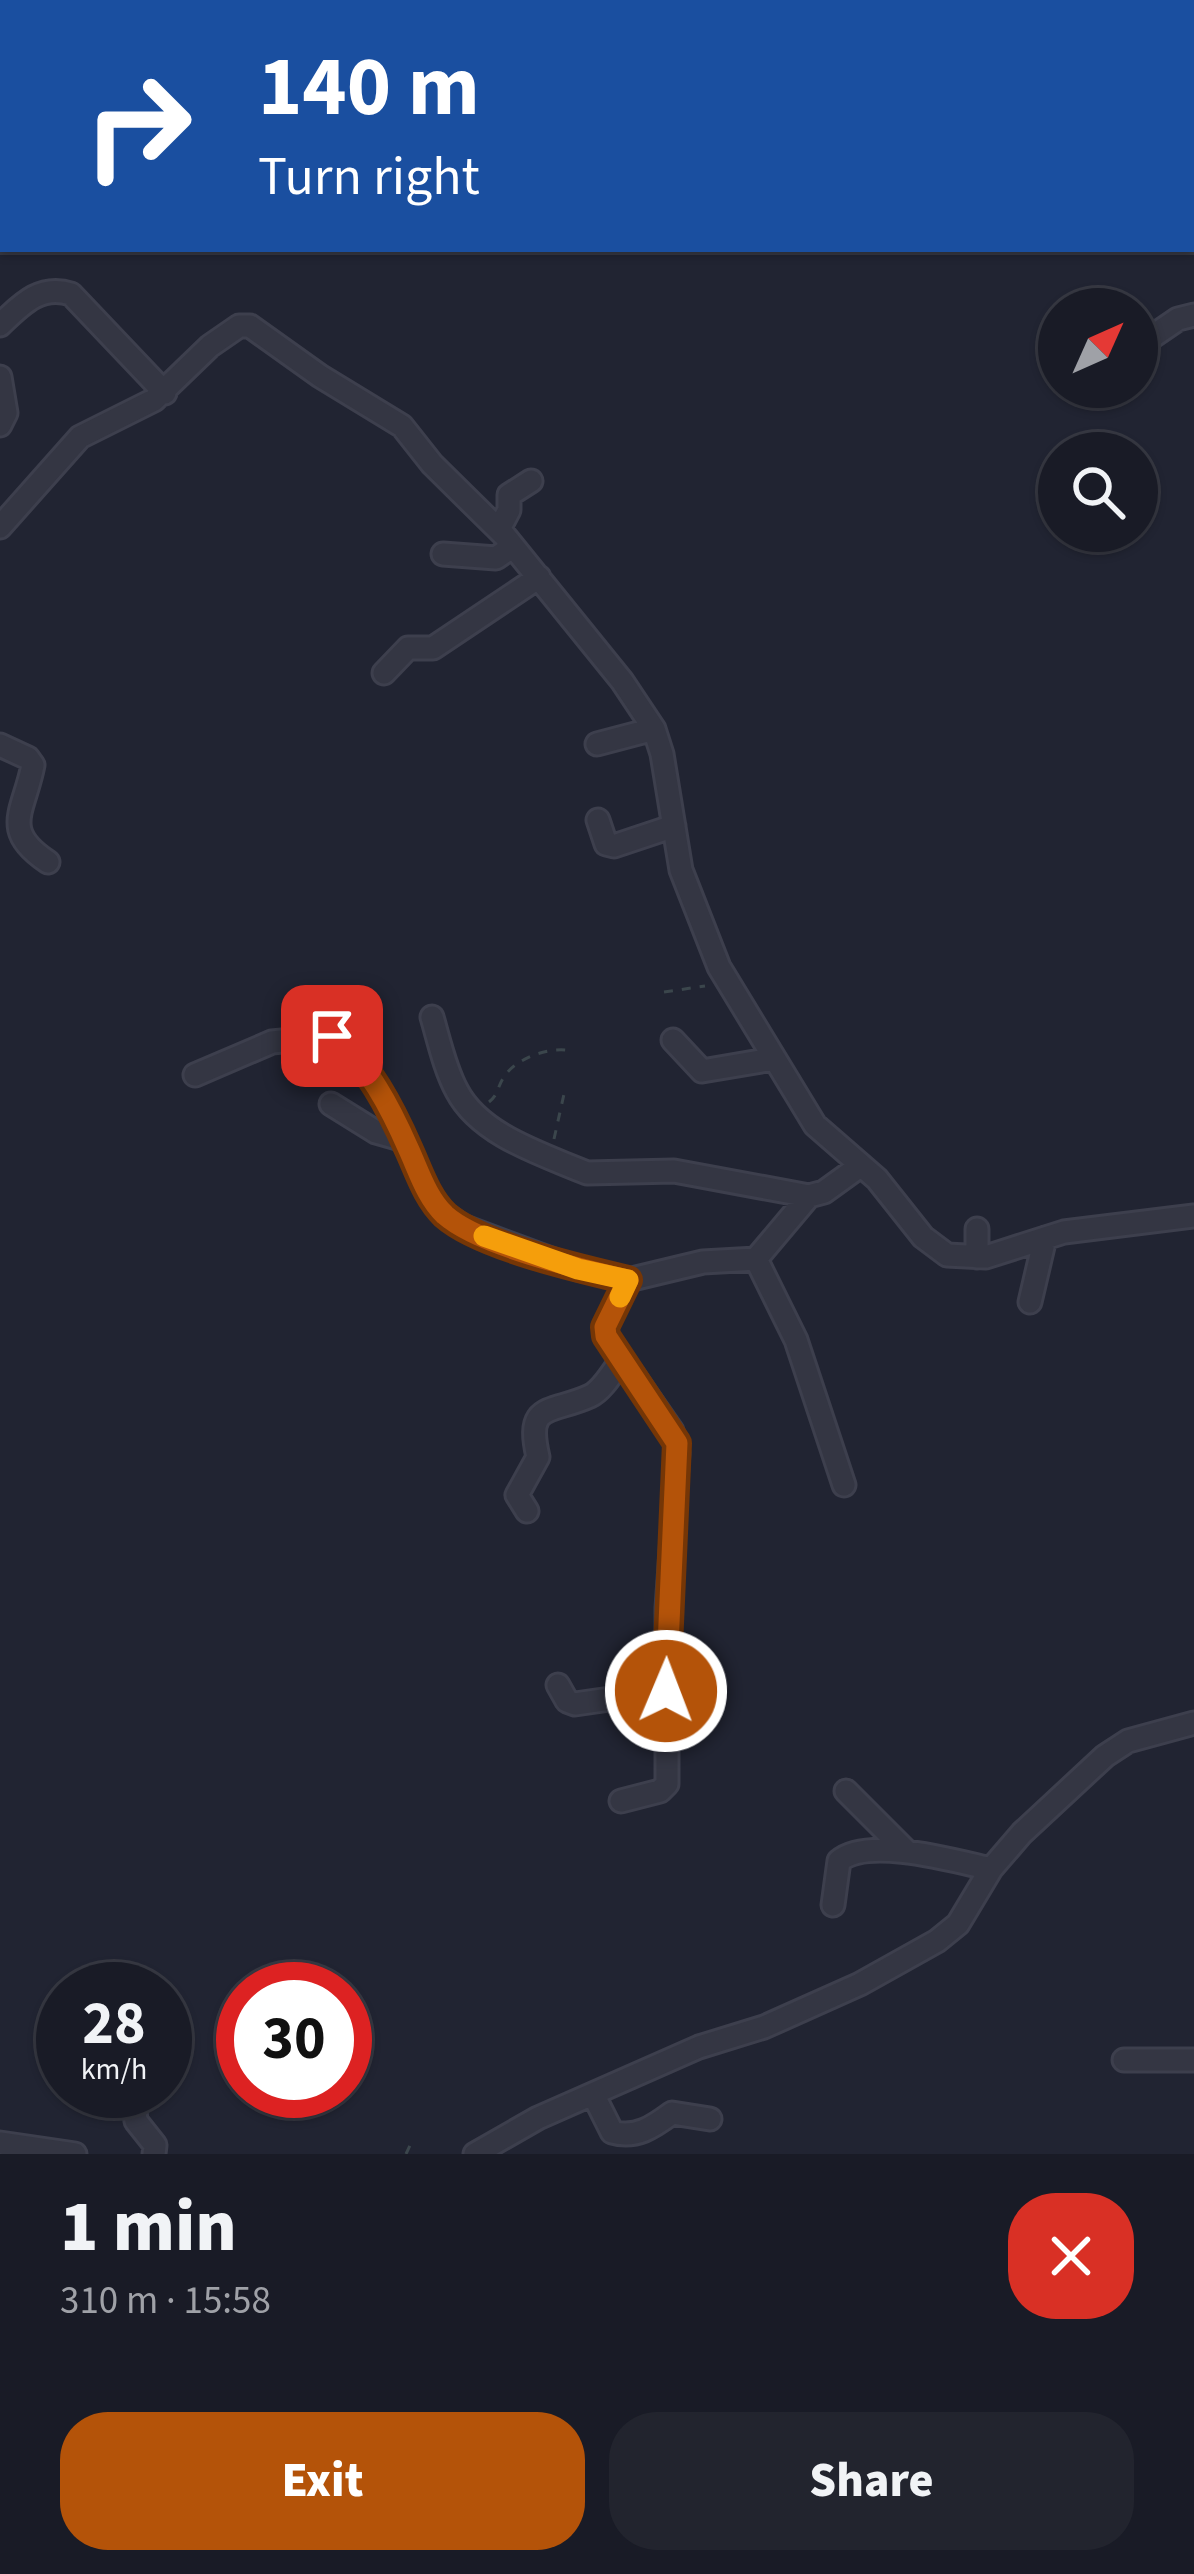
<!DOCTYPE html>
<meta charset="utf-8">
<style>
:root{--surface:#191b26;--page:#22242e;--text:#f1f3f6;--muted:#9fa1a7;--line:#373943;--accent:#b45309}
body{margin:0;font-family:"Source Sans 3",sans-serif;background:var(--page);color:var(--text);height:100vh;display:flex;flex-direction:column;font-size:45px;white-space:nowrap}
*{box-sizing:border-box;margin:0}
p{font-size:39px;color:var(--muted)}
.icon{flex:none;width:66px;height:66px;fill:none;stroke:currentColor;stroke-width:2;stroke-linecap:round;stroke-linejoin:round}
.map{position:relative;height:2154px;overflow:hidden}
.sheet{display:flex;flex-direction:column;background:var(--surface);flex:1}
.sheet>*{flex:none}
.hud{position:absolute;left:0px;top:0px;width:1194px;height:252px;box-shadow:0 3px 9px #0004,0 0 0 3px var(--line);background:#1a4fa0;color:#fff;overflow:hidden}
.needle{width:78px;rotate:45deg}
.fabs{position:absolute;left:1038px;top:288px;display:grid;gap:24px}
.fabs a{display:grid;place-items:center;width:120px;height:120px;border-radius:50%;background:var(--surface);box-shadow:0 3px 9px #0004,0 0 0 3px var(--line);font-size:60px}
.speed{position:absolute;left:36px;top:1962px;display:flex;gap:24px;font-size:60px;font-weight:700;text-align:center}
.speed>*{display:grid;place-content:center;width:156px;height:156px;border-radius:50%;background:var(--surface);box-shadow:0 3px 9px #0004,0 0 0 3px var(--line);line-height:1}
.speed small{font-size:30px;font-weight:400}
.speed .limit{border:18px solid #d22;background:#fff;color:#111}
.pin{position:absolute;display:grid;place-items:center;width:102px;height:102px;color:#fff;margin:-51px;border-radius:24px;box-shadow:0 6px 18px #0006}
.me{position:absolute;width:132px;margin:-66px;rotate:1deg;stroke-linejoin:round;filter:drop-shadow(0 0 9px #0008)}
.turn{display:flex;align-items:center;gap:42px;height:252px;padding:0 60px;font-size:54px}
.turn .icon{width:156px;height:156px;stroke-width:2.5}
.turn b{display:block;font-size:84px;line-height:102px}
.round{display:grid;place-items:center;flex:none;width:126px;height:126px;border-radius:48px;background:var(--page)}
.overview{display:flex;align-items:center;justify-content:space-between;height:204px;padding:0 60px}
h1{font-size:72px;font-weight:800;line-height:90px}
.primary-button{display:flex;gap:24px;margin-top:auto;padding:24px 60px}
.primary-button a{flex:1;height:138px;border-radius:48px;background:var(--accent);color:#fff;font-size:48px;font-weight:800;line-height:138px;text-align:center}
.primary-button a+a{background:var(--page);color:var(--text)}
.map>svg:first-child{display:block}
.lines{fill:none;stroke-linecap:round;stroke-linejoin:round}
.minor-casing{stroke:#3d3f4d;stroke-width:27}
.path{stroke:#3b464c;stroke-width:3;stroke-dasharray:9 9;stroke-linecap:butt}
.minor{stroke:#343643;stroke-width:21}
.route-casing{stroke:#753606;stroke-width:30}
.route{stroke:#b45309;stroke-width:21}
.slow{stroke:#f59e0b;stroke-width:21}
</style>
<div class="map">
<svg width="1194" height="2154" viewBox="0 0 1194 2154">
<rect width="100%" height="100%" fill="#212432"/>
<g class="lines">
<defs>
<path id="minor" d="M1141 0 1143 3
M626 3 629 0
M659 3 662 0
M1085 3 1090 0
M1191 37H1194
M1191 110 1194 119
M0 325C21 305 40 284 71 294L165 393
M1137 347 1178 319 1194 315
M0 377 6 413 0 425
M0 527 80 437 154 400 210 346 239 326H250L320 376 402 426 432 464 504 535 622 681 654 729 662 754 681 870 719 967 815 1125 877 1179 923 1237 947 1255 986 1257 1064 1232 1194 1216
M499 529 509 510V495L531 481
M443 554 496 558 513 546
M384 673 408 648H433L539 577
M597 744 654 729
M0 745 28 758 33 765C24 812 0 830 48 862
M598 820 606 844 614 846 674 826
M432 1017C439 1041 445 1069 457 1091 479 1133 536 1152 577 1169L587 1173 674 1171 809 1196 824 1192 860 1166
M673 1040 702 1071 773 1059
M195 1075 272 1042 332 1036 378 1088 429 1194 441 1211 462 1226 578 1269 628 1280 703 1262 756 1259 809 1196
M331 1104 376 1132 404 1140
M977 1257V1229
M756 1259 796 1340 844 1485
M1030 1302 1045 1238
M527 1511 517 1495 538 1457C525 1401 551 1414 590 1396 603 1390 613 1371 622 1359
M558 1685 567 1701 575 1704 666 1691
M846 1791 907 1852
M621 1801 660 1791 667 1784V1608L678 1453 672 1431 606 1336 605 1327 628 1280
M833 1905 839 1861C868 1836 955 1861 991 1869
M1124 2060H1194
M593 2094 612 2132C636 2139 653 2127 672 2113L710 2119
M112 2099 134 2102 136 2121 155 2145 154 2154
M0 2143 75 2154
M475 2154 538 2118 699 2047 764 2027 860 1984 937 1941 958 1924 991 1869 1022 1833 1105 1756 1128 1741 1194 1723"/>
</defs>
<!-- minor casing -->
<use href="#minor" class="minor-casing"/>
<!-- path -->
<path class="path" d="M664 992 705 986
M489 1102C499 1094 497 1087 504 1077 515 1059 546 1048 566 1050
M554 1139 564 1094
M406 2154 412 2141"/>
<!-- minor -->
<use href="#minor" class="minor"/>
</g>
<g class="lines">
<defs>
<path id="route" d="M332 1036C368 1063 391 1109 409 1150 419 1172 427 1198 445 1215 480 1246 581 1269 628 1280L605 1327 606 1336 677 1443 666 1691"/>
</defs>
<!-- route casing -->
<use href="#route" class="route-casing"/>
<!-- route -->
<use href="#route" class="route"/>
<!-- slow -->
<path class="slow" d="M484 1236 578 1269 628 1280 620 1297"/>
</g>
</svg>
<div class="fabs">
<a><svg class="needle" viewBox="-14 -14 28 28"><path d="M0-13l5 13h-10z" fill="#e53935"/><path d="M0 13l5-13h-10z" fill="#9fa1a7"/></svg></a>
<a><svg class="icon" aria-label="search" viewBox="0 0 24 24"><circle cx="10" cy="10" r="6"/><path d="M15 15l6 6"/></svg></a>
</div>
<div class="speed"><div>28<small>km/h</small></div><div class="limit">30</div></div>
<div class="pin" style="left:332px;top:1036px;background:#d93025"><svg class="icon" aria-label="arrive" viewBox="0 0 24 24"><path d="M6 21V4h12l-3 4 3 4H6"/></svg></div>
<svg class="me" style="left:666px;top:1691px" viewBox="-20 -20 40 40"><circle r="17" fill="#b45309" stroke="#fff" stroke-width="3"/><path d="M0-11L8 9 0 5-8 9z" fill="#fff"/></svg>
<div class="hud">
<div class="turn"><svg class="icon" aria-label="right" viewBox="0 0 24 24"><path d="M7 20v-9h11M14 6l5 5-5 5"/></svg><div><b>140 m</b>Turn right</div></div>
</div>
</div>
<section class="sheet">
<div class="overview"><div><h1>1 min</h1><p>310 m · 15:58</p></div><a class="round" style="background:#d93025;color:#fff"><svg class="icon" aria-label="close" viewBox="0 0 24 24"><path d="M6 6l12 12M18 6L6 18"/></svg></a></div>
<div class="primary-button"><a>Exit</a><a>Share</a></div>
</section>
